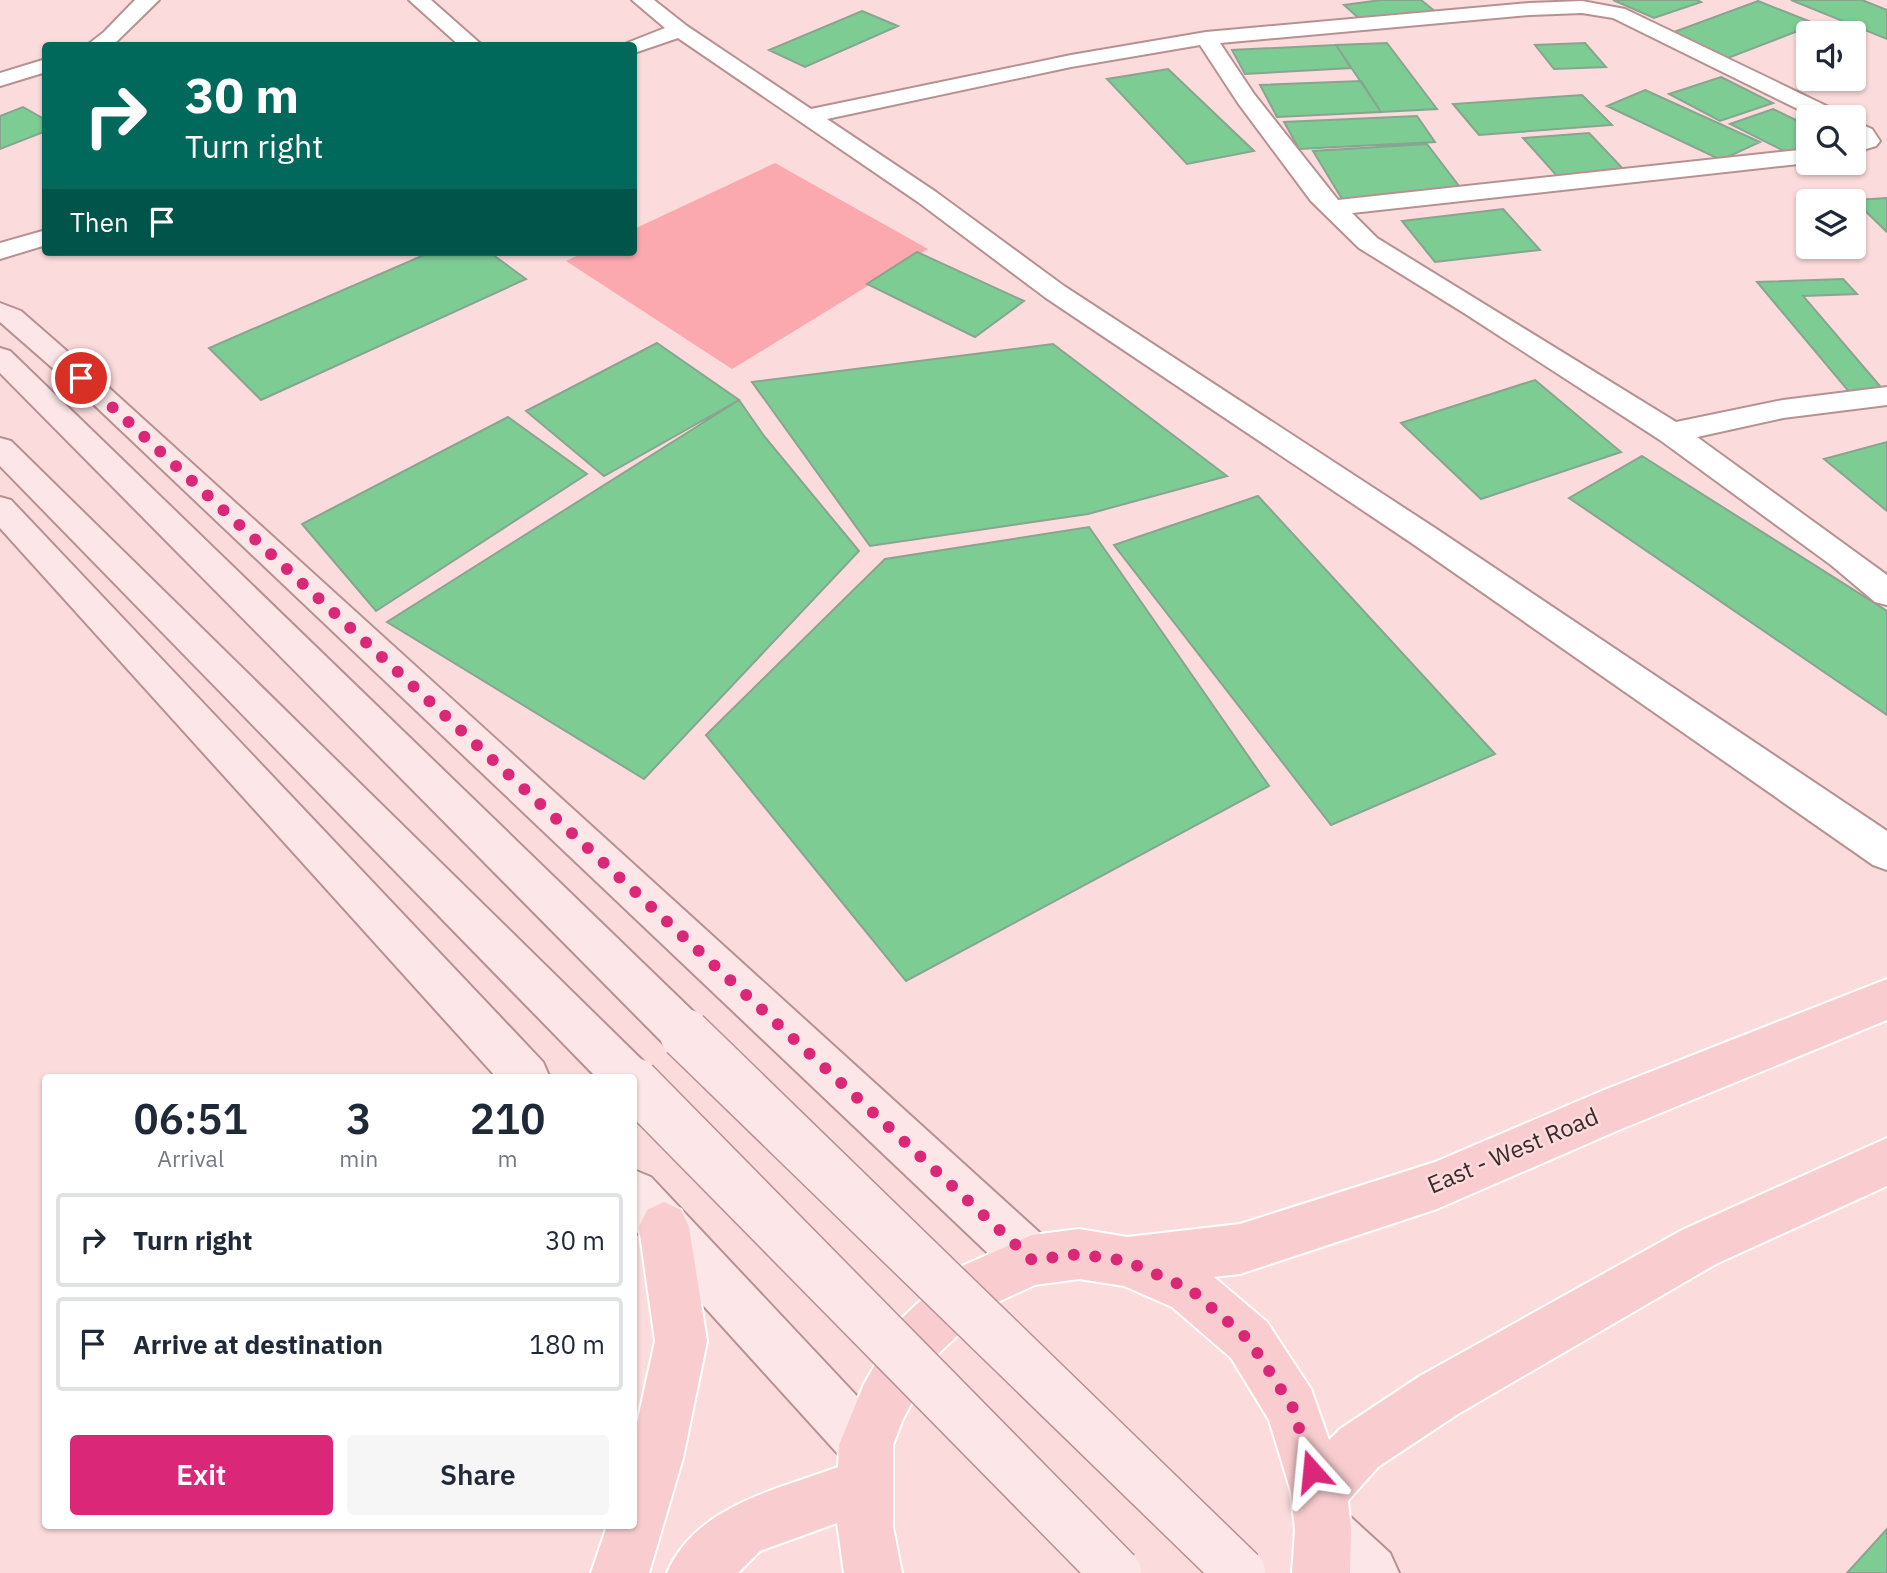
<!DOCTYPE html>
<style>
:root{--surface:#fff;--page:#f6f6f7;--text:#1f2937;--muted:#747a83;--line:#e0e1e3;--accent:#db2777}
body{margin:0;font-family:"IBM Plex Sans",sans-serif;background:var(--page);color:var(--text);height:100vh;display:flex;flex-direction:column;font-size:26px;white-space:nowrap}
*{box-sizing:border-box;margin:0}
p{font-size:23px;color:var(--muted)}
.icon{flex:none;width:38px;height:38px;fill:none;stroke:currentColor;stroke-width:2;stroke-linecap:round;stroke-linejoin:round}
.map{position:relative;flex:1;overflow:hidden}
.details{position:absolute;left:42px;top:1074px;width:595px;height:455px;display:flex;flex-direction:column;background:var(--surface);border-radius:7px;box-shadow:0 2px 5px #0004}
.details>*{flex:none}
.banner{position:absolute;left:42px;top:42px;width:595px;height:214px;border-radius:7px;box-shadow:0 2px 5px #0004;background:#00695c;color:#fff;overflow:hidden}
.buttons{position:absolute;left:1796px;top:21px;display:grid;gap:14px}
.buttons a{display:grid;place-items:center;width:70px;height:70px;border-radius:7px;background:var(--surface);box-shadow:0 2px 5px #0004;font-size:35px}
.pin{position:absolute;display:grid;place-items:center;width:60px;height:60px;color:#fff;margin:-30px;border:4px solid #fff;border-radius:50%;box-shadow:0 2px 7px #0007}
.me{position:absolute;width:77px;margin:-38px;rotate:342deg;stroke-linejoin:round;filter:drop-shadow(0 0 5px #0008)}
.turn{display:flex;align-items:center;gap:24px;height:147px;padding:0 28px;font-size:32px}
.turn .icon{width:91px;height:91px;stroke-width:2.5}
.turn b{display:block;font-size:49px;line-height:60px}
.then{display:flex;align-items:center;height:66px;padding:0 28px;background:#0003;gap:14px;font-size:26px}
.eta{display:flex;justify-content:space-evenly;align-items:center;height:119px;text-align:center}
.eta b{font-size:42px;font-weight:600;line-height:49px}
.button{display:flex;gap:14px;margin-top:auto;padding:14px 28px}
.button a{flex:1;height:80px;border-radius:7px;background:var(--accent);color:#fff;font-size:28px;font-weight:600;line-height:80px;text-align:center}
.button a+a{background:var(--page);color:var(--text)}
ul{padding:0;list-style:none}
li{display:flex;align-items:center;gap:21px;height:94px;margin:0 14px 10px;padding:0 14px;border:4px solid var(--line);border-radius:7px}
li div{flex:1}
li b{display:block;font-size:26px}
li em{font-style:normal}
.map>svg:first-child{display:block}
.green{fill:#fba9af}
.building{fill:#7dcc94;stroke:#87a58f;stroke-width:2}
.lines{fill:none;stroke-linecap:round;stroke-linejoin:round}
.street-casing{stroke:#b79192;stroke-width:4}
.secondary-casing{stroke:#b79192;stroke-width:4}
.primary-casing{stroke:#fff;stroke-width:4}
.street{fill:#fff;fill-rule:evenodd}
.secondary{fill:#fce6e7;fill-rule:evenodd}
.primary{fill:#f9cdd0;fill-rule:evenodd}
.secondary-bridge-casing{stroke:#b79192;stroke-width:53;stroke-linecap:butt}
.secondary-bridge{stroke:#fce6e7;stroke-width:50}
.route{stroke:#db2777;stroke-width:12;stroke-dasharray:0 21.6}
.labels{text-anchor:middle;stroke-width:5;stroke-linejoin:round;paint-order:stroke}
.near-street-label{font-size:24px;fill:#3a2a2b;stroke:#fcdbdc}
</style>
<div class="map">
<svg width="1887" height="1573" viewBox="0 0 1887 1573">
<rect width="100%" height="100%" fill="#fcdbdc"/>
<!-- green -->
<path class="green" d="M775 163 928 249 732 369 566 261 585 252H634V229Z"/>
<!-- building -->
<path class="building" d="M1381 0H1421L1436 12 1363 22 1344 5Z
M1613 0H1697L1701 2 1654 18Z
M1791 0H1862L1887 10V39Z
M1758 1 1816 24 1728 58 1671 33Z
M862 11 898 26 805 67 769 50Z
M1387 43 1437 109 1381 112 1336 45Z
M1585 43 1606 67 1554 69 1535 45Z
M1336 45 1351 68 1245 74 1232 50Z
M1168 69 1254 151 1187 164 1107 79Z
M1721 77 1773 103 1720 121 1669 94Z
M1361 81 1381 112 1277 117 1260 85Z
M1645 90 1760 142 1721 160 1607 106Z
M1582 95 1612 125 1479 135 1453 104Z
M23 107 46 120V131L0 149V116Z
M1773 109 1808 126V151L1794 156 1730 124Z
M1417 116 1435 142 1299 149 1284 122Z
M1589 133 1625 171 1557 176 1523 138Z
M1427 144 1462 190 1342 199 1313 151Z
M1887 198V232L1854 200Z
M1503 209 1540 250 1435 262 1402 221Z
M431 252H489L526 279 261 400 209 348Z
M917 252 1024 301 975 337 867 284Z
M1843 279 1857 294 1803 296 1885 392 1851 394 1757 282Z
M657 343 739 400 604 476 526 411Z
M1053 344 1227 476 1088 514 870 546 752 382Z
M1535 380 1621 452 1481 499 1401 423Z
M739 400 764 436 859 551 644 779 387 622Z
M508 417 587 474 376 611 302 524Z
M1887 442V511L1824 459Z
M1642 456 1887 611V715L1569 498Z
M1258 496 1495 754 1331 825 1114 545Z
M1089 527 1269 786 906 981 706 735 885 559Z
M1887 1529V1573H1847Z"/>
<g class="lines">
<defs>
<path id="street" d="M135 0H159L112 46H86L104 32Z
M409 0H431L483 46H460Z
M632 0H654L687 26 811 109 1071 55 1206 32 1530 3 1582 1 1625 9 1839 112 1842 117H1814L1613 18 1582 13 1530 15 1220 43 1254 94 1338 200 1808 149V163L1352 213 1377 238 1676 422 1783 400 1887 387V405L1783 418 1697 437 1887 575V605L1875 602 1831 565 1660 440 1464 313 1359 248 1311 201 1238 103 1200 45 1071 67 827 119 936 192 1064 286 1435 528 1887 831V870L1873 865 1413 544 1046 298 918 202 678 38 634 53V46H625L627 43 665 28Z
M46 59V72L0 86V73Z
M1853 121 1872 129 1880 141 1876 146 1853 153Z
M46 230V245L0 259V243Z"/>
<path id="secondary" d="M0 303 21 311 108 387 1050 1242 1057 1260 1050 1278 1032 1285 1014 1278 88 399 0 322Z
M0 348 10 351 701 1019 707 1034 701 1049 685 1055 669 1049 0 373Z
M0 438 11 441 644 1062 651 1078 644 1094 634 1098V1078H597L0 466Z
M0 497 11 500 543 1062 550 1078H497L0 528Z
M634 1170 651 1177 885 1426 893 1445 885 1464 866 1472 847 1464 634 1229Z
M1323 1502 1343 1510 1390 1553 1399 1573H1328L1303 1550 1295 1530 1303 1510Z"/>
<path id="primary" d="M1887 979V1020L1619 1130 1437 1209 1240 1274 1214 1277 1267 1322 1311 1389 1329 1440 1340 1429 1420 1376 1682 1230 1887 1138V1186L1716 1264 1458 1414 1378 1467 1348 1501 1351 1530 1350 1573H1292L1295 1530 1291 1492 1269 1420 1231 1358 1172 1307 1124 1286 1079 1279 1035 1285 989 1306 938 1354 903 1419 893 1445V1527L902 1573H844L837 1523 760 1551 738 1573H667C695 1506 776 1490 838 1467L839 1445 864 1384 902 1318 953 1270 1032 1235 1079 1229 1127 1237 1240 1224 1435 1162 1604 1090Z
M664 1202 681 1210 689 1227 707 1341 683 1458 649 1573H591L607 1526H634V1437L655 1341 639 1227 647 1210Z"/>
</defs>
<!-- street casing -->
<use href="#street" class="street-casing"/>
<!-- secondary casing -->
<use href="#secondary" class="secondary-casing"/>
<!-- primary casing -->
<use href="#primary" class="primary-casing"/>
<!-- street -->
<use href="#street" class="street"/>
<!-- secondary -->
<use href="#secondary" class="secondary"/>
<!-- primary -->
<use href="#primary" class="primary"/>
<defs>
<path id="secondary-bridge" d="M685 1034 1240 1573
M634 1083 1116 1573"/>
</defs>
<!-- secondary-bridge casing -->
<use href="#secondary-bridge" class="secondary-bridge-casing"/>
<!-- secondary-bridge -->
<use href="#secondary-bridge" class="secondary-bridge"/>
</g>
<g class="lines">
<!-- route -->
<path class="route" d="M81 378 1032 1260 1079 1254 1126 1261 1190 1289 1249 1340 1293 1408 1312 1471"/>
</g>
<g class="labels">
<!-- near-street labels -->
<g class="near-street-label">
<text transform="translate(1513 1151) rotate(-23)" y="8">East - West Road</text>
</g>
</g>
</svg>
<div class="buttons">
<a><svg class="icon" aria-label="sound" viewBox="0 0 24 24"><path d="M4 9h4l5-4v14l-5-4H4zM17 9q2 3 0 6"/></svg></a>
<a><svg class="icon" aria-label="search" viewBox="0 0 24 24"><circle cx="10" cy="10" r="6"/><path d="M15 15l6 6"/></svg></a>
<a><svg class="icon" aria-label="layers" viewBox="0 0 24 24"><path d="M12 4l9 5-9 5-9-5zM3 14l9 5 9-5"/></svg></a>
</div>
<div class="pin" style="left:81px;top:378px;background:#d93025"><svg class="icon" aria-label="arrive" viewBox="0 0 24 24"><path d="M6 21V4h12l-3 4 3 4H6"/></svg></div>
<svg class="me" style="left:1312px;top:1471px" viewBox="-20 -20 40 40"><path d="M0-17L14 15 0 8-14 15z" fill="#db2777" stroke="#fff" stroke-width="4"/></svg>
<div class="banner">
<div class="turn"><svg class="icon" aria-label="right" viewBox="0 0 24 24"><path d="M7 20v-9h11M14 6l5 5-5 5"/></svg><div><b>30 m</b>Turn right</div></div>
<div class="then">Then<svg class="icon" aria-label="arrive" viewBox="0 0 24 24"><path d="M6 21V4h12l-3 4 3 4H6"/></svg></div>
</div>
<section class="details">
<div class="eta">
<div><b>06:51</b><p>Arrival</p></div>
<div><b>3</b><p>min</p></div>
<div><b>210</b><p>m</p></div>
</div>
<ul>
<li><svg class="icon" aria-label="right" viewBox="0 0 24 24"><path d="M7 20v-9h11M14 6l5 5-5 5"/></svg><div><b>Turn right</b></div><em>30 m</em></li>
<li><svg class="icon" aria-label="arrive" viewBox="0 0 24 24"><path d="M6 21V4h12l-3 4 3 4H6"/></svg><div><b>Arrive at destination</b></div><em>180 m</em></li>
</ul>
<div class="button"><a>Exit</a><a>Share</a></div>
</section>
</div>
